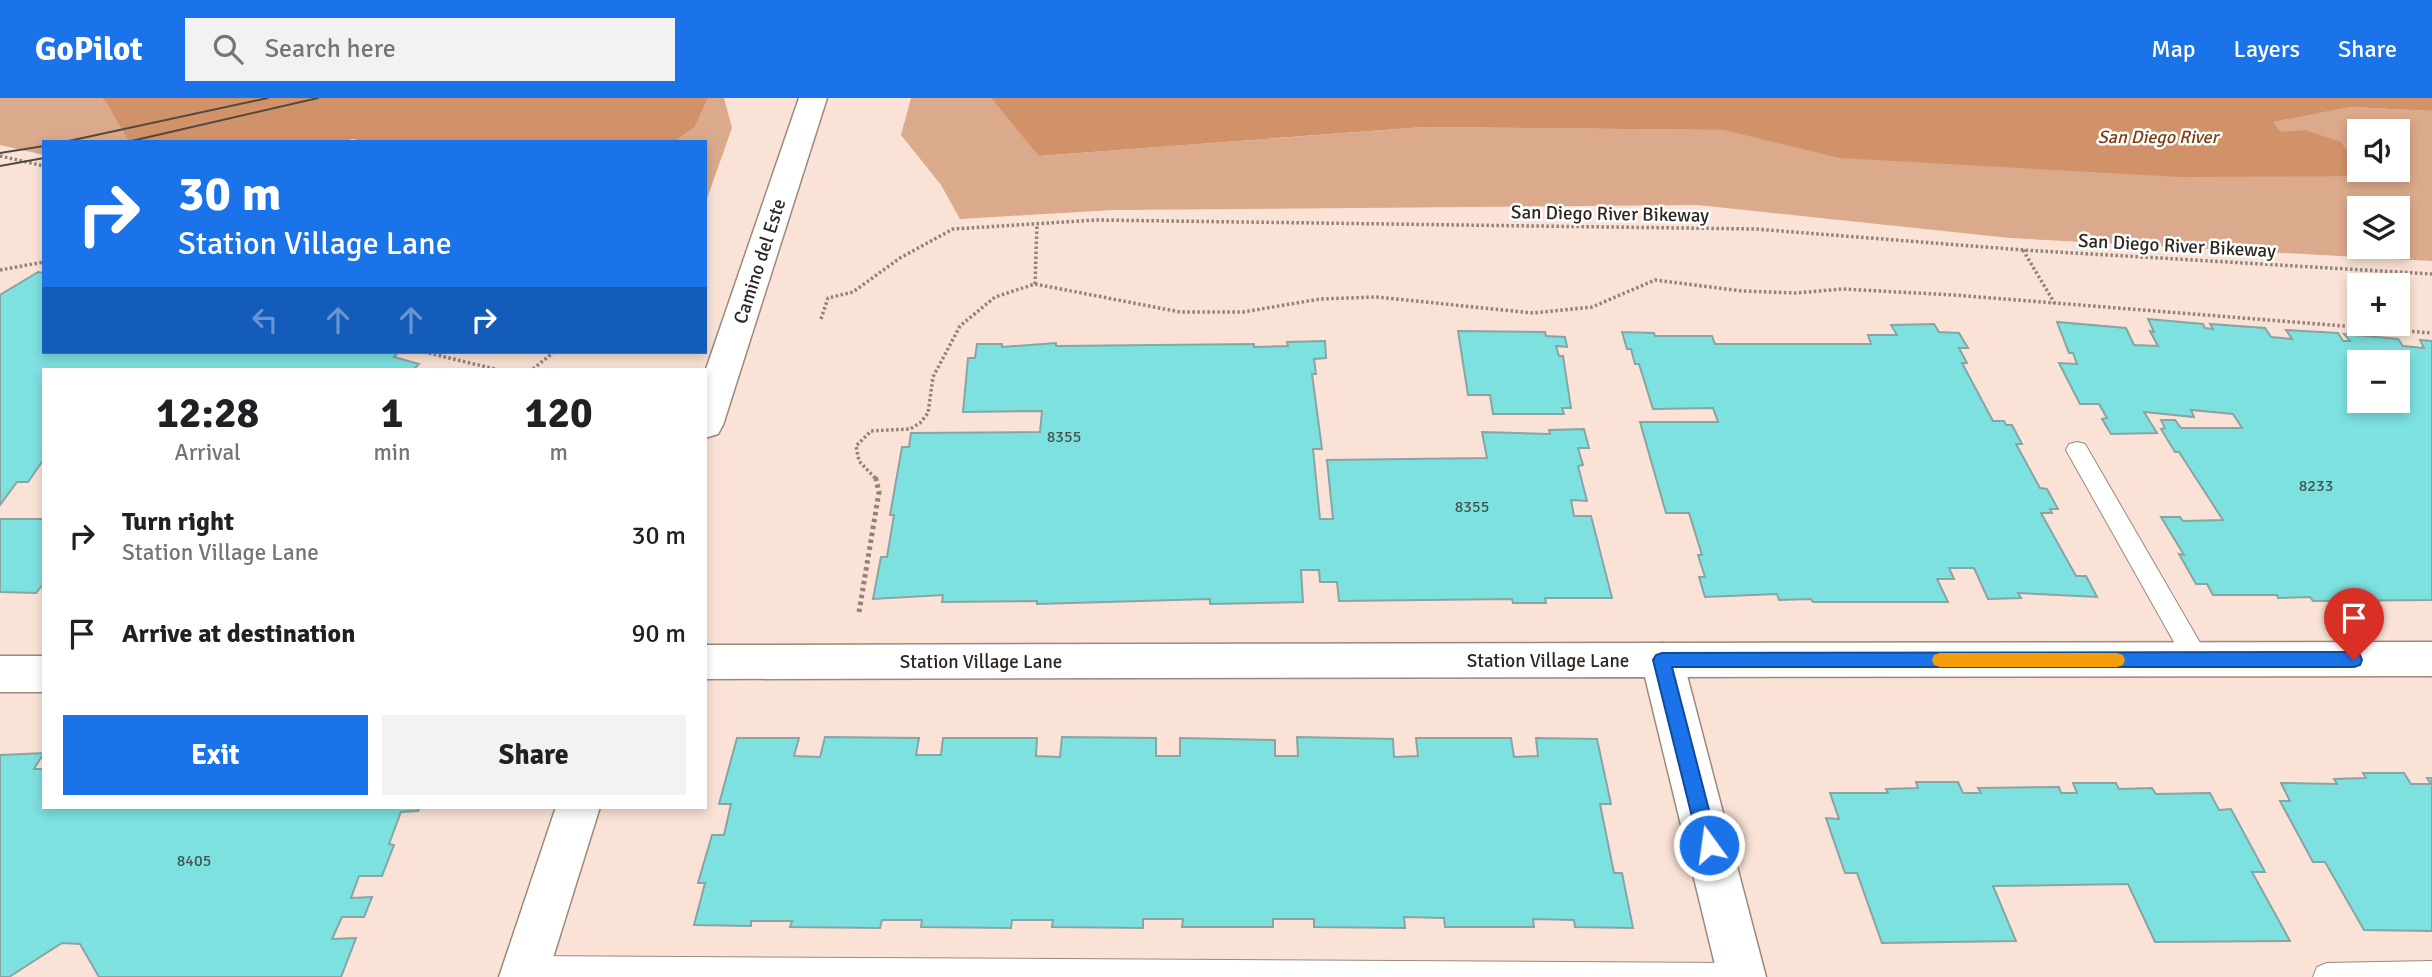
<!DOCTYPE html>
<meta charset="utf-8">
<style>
:root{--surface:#fff;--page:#f2f2f2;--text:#202124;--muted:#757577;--accent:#1a73e8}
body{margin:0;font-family:Signika,sans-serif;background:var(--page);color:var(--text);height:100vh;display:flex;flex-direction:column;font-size:26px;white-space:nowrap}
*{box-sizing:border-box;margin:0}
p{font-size:23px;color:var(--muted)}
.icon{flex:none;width:38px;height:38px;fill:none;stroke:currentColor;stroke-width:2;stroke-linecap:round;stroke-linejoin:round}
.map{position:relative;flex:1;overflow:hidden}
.side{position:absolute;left:42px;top:270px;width:665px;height:441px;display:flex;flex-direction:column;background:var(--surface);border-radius:0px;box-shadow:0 4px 10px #0003}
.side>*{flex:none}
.hud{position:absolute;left:42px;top:42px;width:665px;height:214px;border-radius:0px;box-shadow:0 4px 10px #0003;background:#1a73e8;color:#fff;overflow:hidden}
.tools{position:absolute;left:2347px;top:21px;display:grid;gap:14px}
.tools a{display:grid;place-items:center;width:63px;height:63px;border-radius:0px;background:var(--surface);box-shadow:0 4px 10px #0003;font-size:35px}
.pin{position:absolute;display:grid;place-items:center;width:60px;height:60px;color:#fff;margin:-72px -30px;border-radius:50% 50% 50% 0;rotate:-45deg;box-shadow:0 0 7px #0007}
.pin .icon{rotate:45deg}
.me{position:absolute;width:77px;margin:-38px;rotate:346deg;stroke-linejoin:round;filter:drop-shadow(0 0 5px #0008)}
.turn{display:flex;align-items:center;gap:24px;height:147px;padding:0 21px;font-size:32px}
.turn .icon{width:91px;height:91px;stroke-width:2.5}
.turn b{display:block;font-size:49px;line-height:60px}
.lanes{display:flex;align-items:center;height:66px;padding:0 21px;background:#0003;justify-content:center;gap:35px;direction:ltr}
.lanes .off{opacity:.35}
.eta{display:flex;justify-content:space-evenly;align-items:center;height:119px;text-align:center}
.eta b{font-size:42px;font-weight:700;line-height:49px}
.primary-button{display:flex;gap:14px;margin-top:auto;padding:14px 21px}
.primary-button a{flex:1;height:80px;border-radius:0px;background:var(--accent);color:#fff;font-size:28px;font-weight:700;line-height:80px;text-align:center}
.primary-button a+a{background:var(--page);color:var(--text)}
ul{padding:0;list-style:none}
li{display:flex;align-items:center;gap:21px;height:98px;padding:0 21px}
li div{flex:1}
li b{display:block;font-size:26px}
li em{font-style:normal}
header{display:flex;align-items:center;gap:42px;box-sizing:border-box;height:98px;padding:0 35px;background:var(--accent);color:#fff}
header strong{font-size:33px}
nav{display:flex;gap:38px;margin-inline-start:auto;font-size:24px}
.search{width:490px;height:63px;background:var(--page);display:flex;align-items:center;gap:18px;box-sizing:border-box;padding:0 24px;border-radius:0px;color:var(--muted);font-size:26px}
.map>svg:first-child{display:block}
.green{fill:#dba98b;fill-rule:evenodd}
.water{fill:#d1926a}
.building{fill:#7de1e0;stroke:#89a4a4;stroke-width:2;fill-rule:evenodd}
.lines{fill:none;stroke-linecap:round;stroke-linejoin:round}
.lane-casing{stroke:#9c887c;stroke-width:2}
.street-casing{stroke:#9c887c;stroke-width:3}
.secondary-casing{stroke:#9c887c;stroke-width:3}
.path-far1{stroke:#92837a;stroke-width:3.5;stroke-dasharray:2.5 2.5;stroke-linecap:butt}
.path{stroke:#92837a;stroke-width:5;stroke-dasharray:3.5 3.5;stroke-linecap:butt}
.lane{fill:#fff;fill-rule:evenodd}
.street{fill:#fff;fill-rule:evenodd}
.secondary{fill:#fff;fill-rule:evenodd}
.tram{stroke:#534842;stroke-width:2}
.route{fill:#1a73e8;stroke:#114b97;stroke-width:2}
.slow{fill:#f59e0b}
.labels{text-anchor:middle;stroke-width:5;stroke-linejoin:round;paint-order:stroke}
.number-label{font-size:16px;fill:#425551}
.far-water-label{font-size:18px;font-style:italic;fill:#7d4115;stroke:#fff}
.street-label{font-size:19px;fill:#2e2621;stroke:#fff}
</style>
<header>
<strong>GoPilot</strong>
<div class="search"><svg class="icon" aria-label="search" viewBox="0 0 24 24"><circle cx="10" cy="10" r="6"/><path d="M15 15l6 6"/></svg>Search here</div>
<nav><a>Map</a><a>Layers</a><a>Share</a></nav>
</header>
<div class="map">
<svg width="2432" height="879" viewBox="0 0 2432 879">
<rect width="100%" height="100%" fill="#fae3d6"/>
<!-- green -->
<path class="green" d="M0 0H101L105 1 129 44H44V57L0 47Z
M708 0H724L732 30 705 106V44H674L695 29Z
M911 0H991L1040 58 1424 29 1724 32 2272 24 2351 9 2432 13V163L2010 140 1698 107 1113 112 960 121 941 87 901 37ZM2359 33H2398V72H2359ZM2359 110H2398V149H2359Z"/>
<!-- water -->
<path class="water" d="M101 0H708L695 29 674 44H361L354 41 335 44H129L105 2Z
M991 0H2432V13L2351 9 2273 24 2281 34 2305 32 2341 44 2363 78 2180 79 1840 60 1724 32 1424 29 1039 58Z"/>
<!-- building -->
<path class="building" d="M38 174 44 175V254H393L398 255 394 259 419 266 414 271H44V361L28 384H17L0 407V197Z
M2148 221 2203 226 2205 230 2213 231 2210 226 2265 230 2271 239 2292 241 2286 232 2338 235 2343 243H2350L2344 236 2398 241 2403 248 2424 250 2420 242 2432 243V502L2313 503 2310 499 2278 500 2277 497H2213L2207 486H2196L2179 456 2184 457 2161 419H2180L2183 423 2223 422 2179 354H2175L2161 331 2165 330 2161 322H2175L2181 330H2242L2233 316 2191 312 2194 319 2144 314 2157 335 2111 336 2102 321 2107 320 2099 306H2080L2059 265 2077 266 2073 255H2069L2057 224 2126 230 2134 247 2158 248 2150 233 2154 234ZM2359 264H2398V303H2359Z
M1934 226 1939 234 1959 235 1968 250H1959L1967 265H1962L1993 323H2004L2006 327H2012L2022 346H2016L2040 390 2047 391 2058 411H2050L2052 415H2041L2076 478H2086L2097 499 2018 495 2021 500 1988 501 1974 470H1949L1954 481H1937L1948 504H1813L1811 501 1779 502 1777 496 1705 499 1699 479H1705L1698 457H1702L1689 415H1666L1640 324H1718L1713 310 1653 311 1639 266H1635L1631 251H1627L1622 234 1654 235 1655 238H1712L1715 246H1871L1868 237H1897L1891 227Z
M1458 233 1545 234 1546 238 1565 239 1567 249 1556 248 1559 258H1563L1571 310H1562L1564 316H1493L1490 297H1468Z
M1325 243 1326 260 1314 261 1316 276H1312L1322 351H1313L1320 421H1333L1327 362 1487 360 1482 334 1550 336 1549 332 1584 331 1589 350H1578L1583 367 1578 368 1587 403 1571 402 1574 418H1591L1612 500H1545L1546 505H1513L1512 501 1339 503 1337 484H1320L1319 472H1301L1303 504 1210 506V501L1037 506V503L942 504 943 497 873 501 881 459H887L894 417H890L902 349H909L911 335 1040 334 1042 313 963 314 968 260H975L977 246H1002V249L1056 245V248L1254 246V249L1288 248 1287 244Z
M0 421H44V485L36 495 0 494Z
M825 639 919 640 916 657H941L943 640H1037L1036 658 1060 659 1062 639 1156 640V658H1180V640L1275 642V658H1298L1297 639 1393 641 1394 659 1418 658 1416 640H1511L1514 659 1538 658 1536 640 1597 641 1611 706H1600L1614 775H1622L1633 830 1575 829 1574 822 1533 821 1534 829H1445L1444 820 1404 819 1405 830 1314 829V821H1273V829H1182L1183 821H1143V830L1052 829 1053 822H1012L1011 830 921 829 922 822H882L880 830 790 829 792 823H751V828L694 827 705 785H698L712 737H724L731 706H719L737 640H799L794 658 820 659Z
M44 655 34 671H44V709H420L418 713 401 714 389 746 394 747 382 778H359L351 800 372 799 364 819H342L332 841 356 840 341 879H99L80 846 62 845 9 879H0V657Z
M2363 675H2404L2411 686H2431L2427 680H2432V833L2364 832 2325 764H2313L2280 703H2290L2281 685 2337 686 2334 681 2366 680Z
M1916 684H1958L1963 695H1981L1978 690 2059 689 2061 695H2077L2073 685H2116L2119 691 2152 690 2156 696 2210 695 2219 712 2231 711 2265 774H2252L2290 843 2155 844 2128 786 1993 788 2016 843 1882 845 1857 775H1845L1826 720 1839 721 1830 695H1888L1886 691 1918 690Z"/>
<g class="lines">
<defs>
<path id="lane" d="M2077 344 2085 346 2206 555 2209 562 2206 569 2197 572 2188 569 2066 352 2069 346Z
M525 858 1730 865 1740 869 1744 879H514L511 872 515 862Z
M2432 863V879H2313L2317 869 2327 865Z"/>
<path id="street" d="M2432 544V578L1662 579 1647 574 1641 562 1647 550 1662 545Z"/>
<path id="secondary" d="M799 0H827L723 327 718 336 705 340V274Z
M1662 545 1677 550 1683 562 1766 879H1718L1645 579 705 581V547Z
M0 558H44V594H0Z
M556 709H600L547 879H499Z"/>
</defs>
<!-- lane casing -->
<use href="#lane" class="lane-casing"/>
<!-- street casing -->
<use href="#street" class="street-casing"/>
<!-- secondary casing -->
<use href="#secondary" class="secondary-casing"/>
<!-- path-far1 -->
<path class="path-far1" d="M0 58 44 68
M2023 152 2055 206
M0 172 44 164
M1035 186 1037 126
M821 221 828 200 853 194 900 160 953 131 1096 122 1755 131 2023 152 2432 176
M424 254 495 271
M533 271 554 254
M875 380 859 363 856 348 871 333 910 331 920 325 928 315 933 279 960 228 995 199 1035 186 1180 214H1243L1320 201 1376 199 1533 215 1592 209 1655 182 1742 193 1796 195 1842 191 1954 197 2432 235"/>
<!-- path -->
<path class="path" d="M859 514 879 394 876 381 872 378"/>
<!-- lane -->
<use href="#lane" class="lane"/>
<!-- street -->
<use href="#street" class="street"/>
<!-- secondary -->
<use href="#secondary" class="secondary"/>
<!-- tram -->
<path class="tram" d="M64 44 268 0
M127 44 318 0
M0 55 44 48
M0 68 44 60"/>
</g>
<!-- route -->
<path class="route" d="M2354 554 2360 557 2362 562 2360 567 2354 569H1672L1718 747 1715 753 1709 756 1702 753 1699 747 1653 562 1656 557 1662 555Z"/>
<!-- slow -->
<path class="slow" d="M1940 555H2117L2123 557 2125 562 2123 567 2117 569H1940L1934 567 1932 562 1934 557Z"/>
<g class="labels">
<!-- number labels -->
<g class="number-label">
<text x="1064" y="344">8355</text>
<text x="2316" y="393">8233</text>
<text x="1472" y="414">8355</text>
<text x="194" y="768">8405</text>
</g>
<!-- far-water labels -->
<g class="far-water-label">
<text x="2158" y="45">San Diego River</text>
</g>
<!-- street labels -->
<g class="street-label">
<text transform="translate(1610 115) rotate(1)" y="7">San Diego River Bikeway</text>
<text transform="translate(2177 147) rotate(3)" y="7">San Diego River Bikeway</text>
<text transform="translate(759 163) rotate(-72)" y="7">Camino del Este</text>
<text x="1548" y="569">Station Village Lane</text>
<text x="981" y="570">Station Village Lane</text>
</g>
</g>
</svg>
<div class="tools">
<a><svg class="icon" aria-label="sound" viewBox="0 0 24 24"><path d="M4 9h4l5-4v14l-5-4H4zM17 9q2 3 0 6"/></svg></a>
<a><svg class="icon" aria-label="layers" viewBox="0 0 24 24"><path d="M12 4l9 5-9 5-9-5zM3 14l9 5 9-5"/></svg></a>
<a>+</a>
<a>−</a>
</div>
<div class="pin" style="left:2354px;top:562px;background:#d93025"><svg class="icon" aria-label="arrive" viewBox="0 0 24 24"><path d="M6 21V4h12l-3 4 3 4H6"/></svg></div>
<svg class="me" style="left:1709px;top:747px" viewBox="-20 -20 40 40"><circle r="17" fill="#1a73e8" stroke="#fff" stroke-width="3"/><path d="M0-11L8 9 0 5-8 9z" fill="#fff"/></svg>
<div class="hud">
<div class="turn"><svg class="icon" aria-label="right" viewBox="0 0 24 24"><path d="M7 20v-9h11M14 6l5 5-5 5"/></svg><div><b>30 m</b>Station Village Lane</div></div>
<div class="lanes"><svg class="icon off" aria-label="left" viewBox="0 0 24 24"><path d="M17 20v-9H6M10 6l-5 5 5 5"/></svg><svg class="icon off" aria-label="ahead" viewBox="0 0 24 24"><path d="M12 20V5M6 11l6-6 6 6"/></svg><svg class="icon off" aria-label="ahead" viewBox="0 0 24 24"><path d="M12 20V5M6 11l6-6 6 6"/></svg><svg class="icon" aria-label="right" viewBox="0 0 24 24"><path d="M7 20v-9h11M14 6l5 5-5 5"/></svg></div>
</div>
<section class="side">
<div class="eta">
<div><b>12:28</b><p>Arrival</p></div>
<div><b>1</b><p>min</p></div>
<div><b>120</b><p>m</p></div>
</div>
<ul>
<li><svg class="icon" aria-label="right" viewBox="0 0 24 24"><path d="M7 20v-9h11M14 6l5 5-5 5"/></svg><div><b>Turn right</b><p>Station Village Lane</p></div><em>30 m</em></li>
<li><svg class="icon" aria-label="arrive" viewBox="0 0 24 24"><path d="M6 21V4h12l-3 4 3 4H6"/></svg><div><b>Arrive at destination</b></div><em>90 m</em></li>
</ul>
<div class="primary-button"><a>Exit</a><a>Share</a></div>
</section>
</div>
